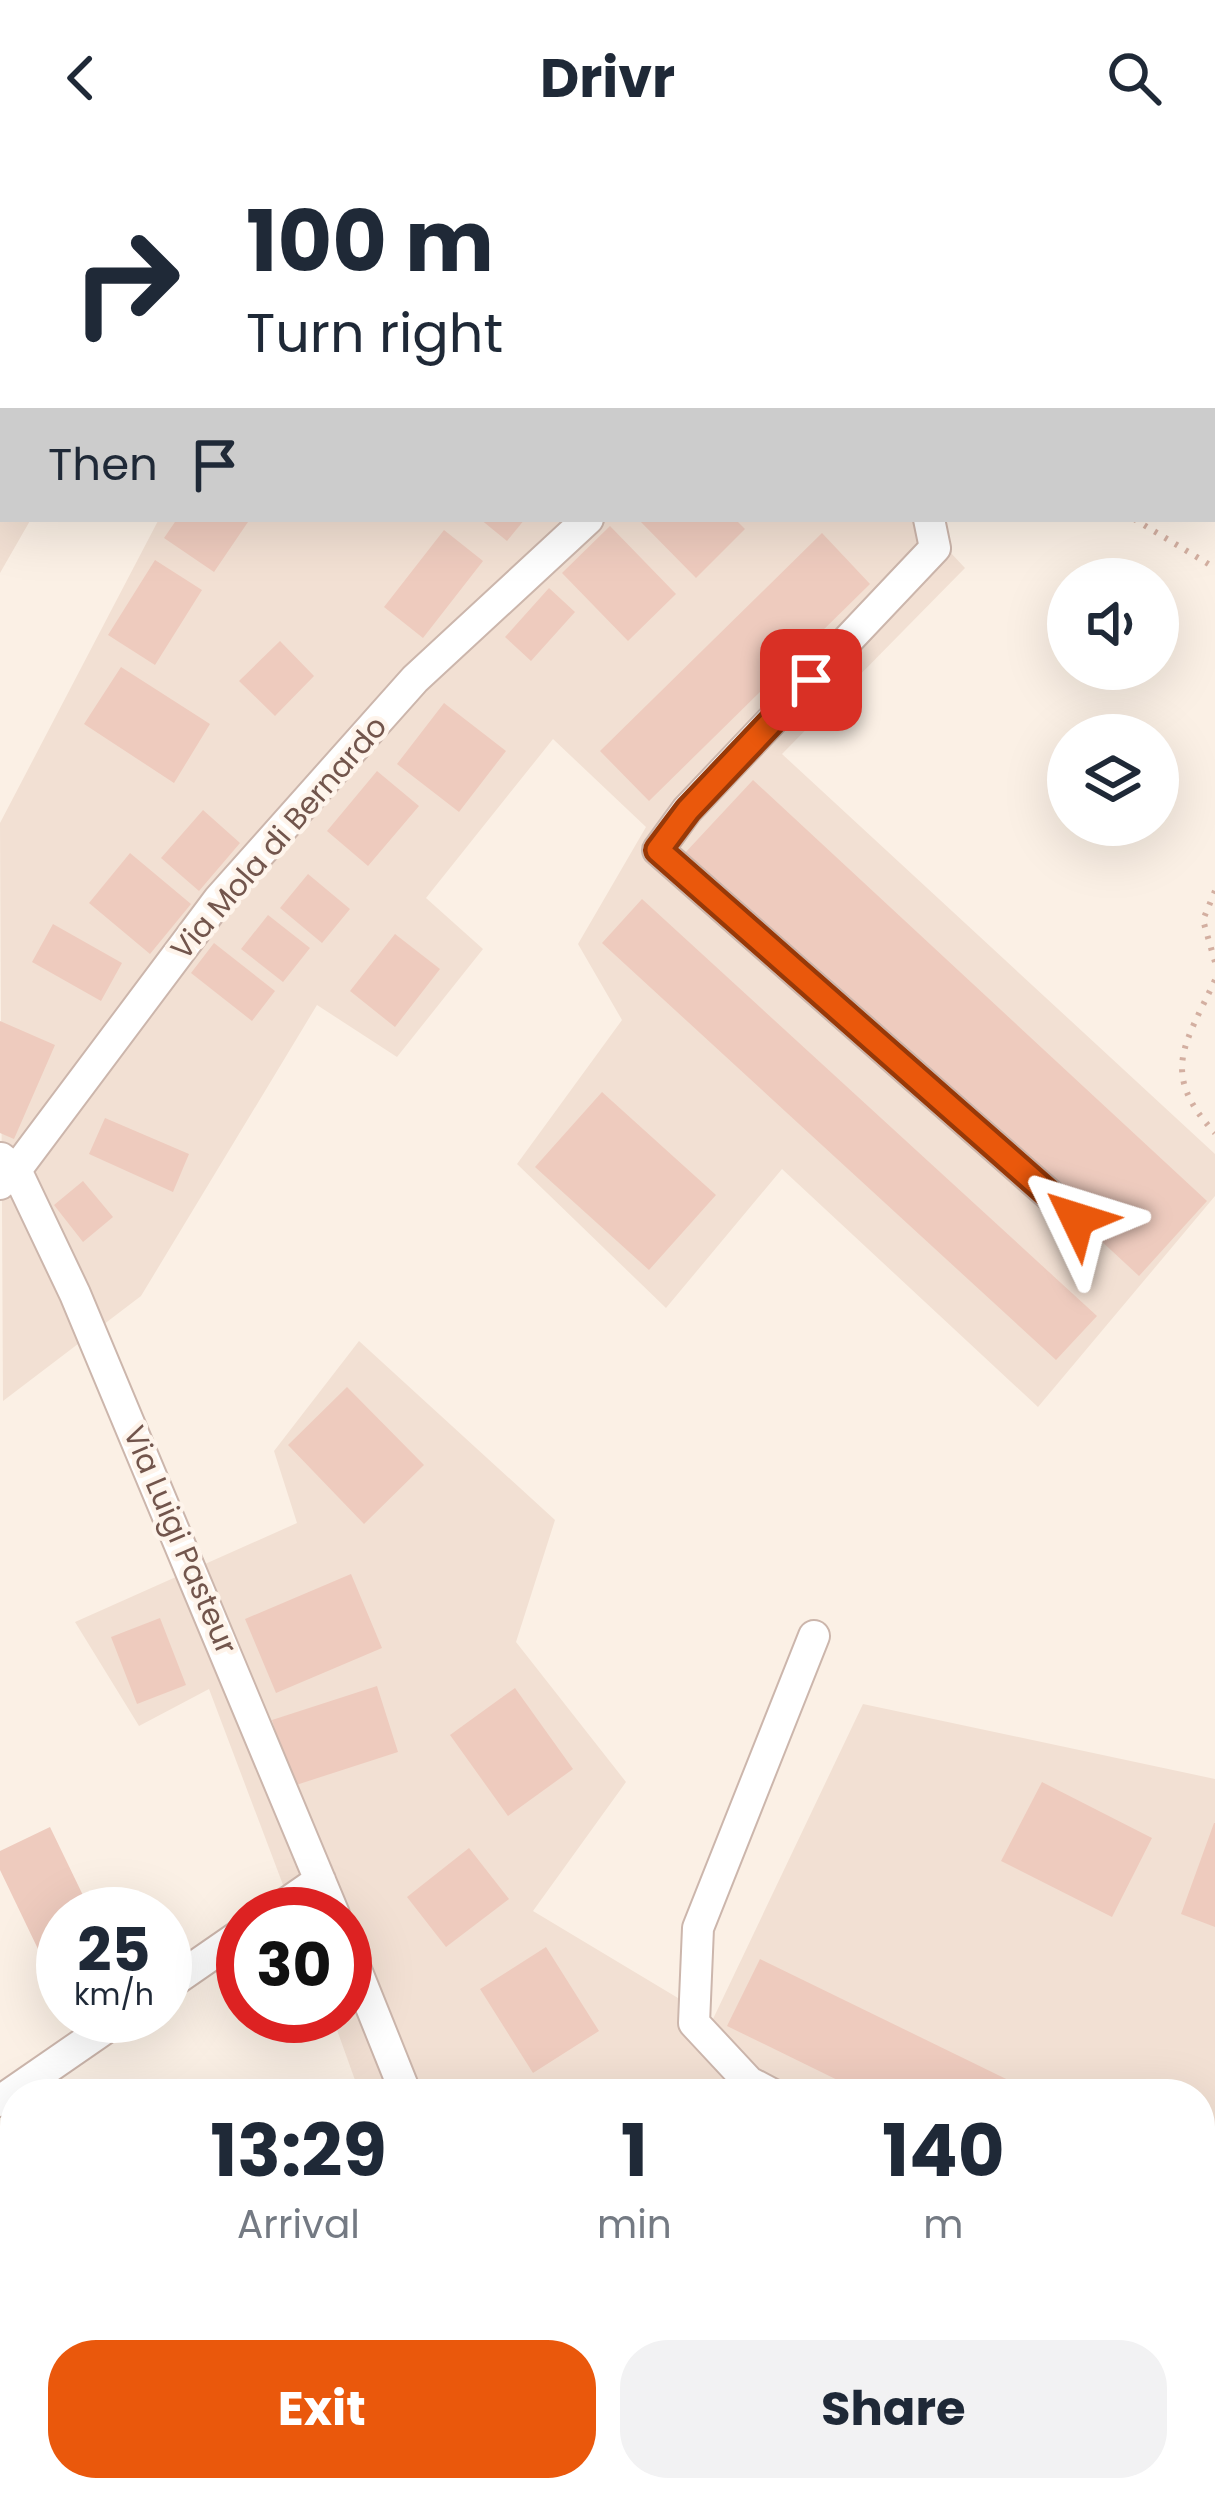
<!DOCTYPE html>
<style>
:root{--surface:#fff;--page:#f2f2f3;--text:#1f2937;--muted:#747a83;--accent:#ea580c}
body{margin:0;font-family:Poppins,sans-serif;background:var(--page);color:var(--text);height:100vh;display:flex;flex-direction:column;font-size:45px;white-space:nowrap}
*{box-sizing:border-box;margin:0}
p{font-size:39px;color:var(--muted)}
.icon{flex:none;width:66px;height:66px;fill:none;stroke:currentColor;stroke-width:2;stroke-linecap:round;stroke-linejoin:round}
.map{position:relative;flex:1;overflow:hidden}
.sheet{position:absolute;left:0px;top:1923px;width:1215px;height:423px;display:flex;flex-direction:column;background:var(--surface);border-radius:48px 48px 0 0;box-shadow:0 12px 48px #0002}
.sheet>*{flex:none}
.top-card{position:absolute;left:0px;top:0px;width:1215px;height:366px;box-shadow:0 12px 48px #0002;background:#fff;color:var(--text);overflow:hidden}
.fabs{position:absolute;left:1047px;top:402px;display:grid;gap:24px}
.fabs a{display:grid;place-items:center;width:132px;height:132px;border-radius:50%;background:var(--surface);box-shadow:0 12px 48px #0002;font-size:60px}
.speed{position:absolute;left:36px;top:1731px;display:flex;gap:24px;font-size:60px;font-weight:700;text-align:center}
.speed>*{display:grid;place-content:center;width:156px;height:156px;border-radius:50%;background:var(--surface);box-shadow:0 12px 48px #0002;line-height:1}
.speed small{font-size:30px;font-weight:400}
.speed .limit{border:18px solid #d22;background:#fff;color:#111}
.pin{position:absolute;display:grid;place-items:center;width:102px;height:102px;color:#fff;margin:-51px;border-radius:24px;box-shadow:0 6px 18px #0006}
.me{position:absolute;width:132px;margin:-66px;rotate:311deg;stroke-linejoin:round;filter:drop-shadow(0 0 9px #0008)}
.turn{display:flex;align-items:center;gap:42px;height:252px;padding:0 48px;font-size:54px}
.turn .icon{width:156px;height:156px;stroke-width:2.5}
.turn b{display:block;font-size:84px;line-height:102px}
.then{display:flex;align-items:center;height:114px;padding:0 48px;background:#0003;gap:24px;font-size:45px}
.eta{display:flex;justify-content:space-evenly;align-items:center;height:204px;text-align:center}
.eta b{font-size:72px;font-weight:700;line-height:84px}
.cta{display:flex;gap:24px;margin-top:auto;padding:24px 48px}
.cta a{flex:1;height:138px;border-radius:48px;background:var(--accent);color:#fff;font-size:48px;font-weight:700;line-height:138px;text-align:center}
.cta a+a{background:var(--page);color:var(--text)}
header{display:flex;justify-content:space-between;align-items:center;height:156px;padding:0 48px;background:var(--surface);font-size:54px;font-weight:700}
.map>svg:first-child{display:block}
.residential{fill:#f2e0d3}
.building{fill:#eecbbe}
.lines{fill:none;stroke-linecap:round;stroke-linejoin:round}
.street-casing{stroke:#ccb6ac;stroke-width:34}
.path{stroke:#d3afa1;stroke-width:6;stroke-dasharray:3 9;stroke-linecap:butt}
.street{stroke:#fff;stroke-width:30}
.route-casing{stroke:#983908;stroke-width:30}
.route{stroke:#ea580c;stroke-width:21}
.labels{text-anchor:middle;stroke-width:9;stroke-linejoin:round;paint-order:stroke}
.street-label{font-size:30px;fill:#72554c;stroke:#fef4eb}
</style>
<header><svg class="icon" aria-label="back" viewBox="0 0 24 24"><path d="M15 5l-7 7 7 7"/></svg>Drivr<svg class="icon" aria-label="search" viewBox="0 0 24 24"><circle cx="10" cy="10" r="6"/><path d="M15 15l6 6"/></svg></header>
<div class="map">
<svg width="1215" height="2345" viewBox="0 0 1215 2345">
<rect width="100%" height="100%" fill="#fbf0e5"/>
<!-- residential -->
<path class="residential" d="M389 0H1215V177L1212 3Z
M0 322 3 363H31L0 417Z
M159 363H919L965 412 782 598 1215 998V1040L1038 1251 782 1013 666 1152 517 1008 622 864 578 788 646 671 553 583 426 742 483 793 397 901 317 849 141 1140 3 1245 0 667Z
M359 1185 555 1364 516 1486 626 1626 533 1755 713 1863 863 1548 1215 1623V2345H661L643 2331H1200V1938H360L332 1860H345V1758H294L209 1533 139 1570 75 1466 297 1367 274 1295Z
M15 2321V2331H541L529 2345H0V2334Z"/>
<!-- building -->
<path class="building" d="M177 363H250L214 416 164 382Z
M480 363H525L507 385Z
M638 363H735L745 373 696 422Z
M610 370 676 438 628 485 562 417Z
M444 374 483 405 423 482 384 451Z
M822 377 870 428 649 645 600 595Z
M155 404 202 434 155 509 108 479Z
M549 432 575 456 531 505 505 481Z
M280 485 314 520 275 560 239 525Z
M121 511 210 568 174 627 84 568Z
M444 547 506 595 459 656 397 608Z
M377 615 419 650 368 710 327 675Z
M753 624 1207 1045 1139 1120 684 698Z
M203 654 240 687 199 735 161 702Z
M130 697 191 748 150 798 89 747Z
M308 718 350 753 322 787 280 752Z
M642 743 1097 1160 1056 1204 602 787Z
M268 759 310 792 283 826 241 793Z
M53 768 122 807 101 845 32 806Z
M395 778 440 813 395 871 350 835Z
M214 787 275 835 252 865 191 817Z
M0 865 55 889 14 983 0 977Z
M602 936 716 1039 649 1114 535 1011Z
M105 962 189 998 173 1036 89 998Z
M83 1025 113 1061 83 1086 54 1049Z
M347 1231 424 1309 364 1368 288 1289Z
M351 1418 382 1492 276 1537 245 1463Z
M160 1462 186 1529 137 1548 111 1481Z
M377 1530 398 1596 293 1630 272 1564Z
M515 1532 573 1613 508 1660 450 1579Z
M1042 1626 1152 1682 1112 1761 1001 1705Z
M1214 1667H1215V1771L1181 1758Z
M50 1671 92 1758H63V1781L38 1793 0 1714V1695Z
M469 1692 509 1743 446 1791 407 1741Z
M546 1791 599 1875 533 1917 480 1833Z
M760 1803 1037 1938H866L727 1870Z
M1200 2017 1215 2024V2107L1200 2100Z
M47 2331H124L134 2341 34 2345Z
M226 2331H311L302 2345H248Z
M390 2331H443L430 2345H377Z
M752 2331H858L843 2345H760Z"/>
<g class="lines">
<defs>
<path id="street" d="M1011 3 1014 0
M929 363 935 392 687 654 658 694 1077 1063
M1 1002 16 1014 75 1138 334 1758
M0 1028 16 1014 219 743 415 523 588 363
M271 1758 320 1724
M345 1786 406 1938
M165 1831 243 1777
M772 1938 749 1926 694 1867 698 1772 814 1480
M0 1945 123 1860
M1200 2163 1215 2171
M0 2280 15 2267
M681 2331 693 2345
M630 2345 643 2331
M1214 2345 1215 2342"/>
</defs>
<!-- street casing -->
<use href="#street" class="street-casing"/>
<!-- path -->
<path class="path" d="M1134 363 1215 412
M1215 735 1203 764 1215 806
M1215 824C1185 889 1159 917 1215 977"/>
<!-- street -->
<use href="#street" class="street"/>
</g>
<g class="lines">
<defs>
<path id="route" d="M811 524 688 654 658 694 1077 1063"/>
</defs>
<!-- route casing -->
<use href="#route" class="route-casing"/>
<!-- route -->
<use href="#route" class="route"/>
</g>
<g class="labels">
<!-- street labels -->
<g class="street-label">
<text transform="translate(279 682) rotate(-49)" y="10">Via Mola di Bernardo</text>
<text transform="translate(180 1384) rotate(67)" y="10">Via Luigi Pasteur</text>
</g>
</g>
</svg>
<div class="fabs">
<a><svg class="icon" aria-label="sound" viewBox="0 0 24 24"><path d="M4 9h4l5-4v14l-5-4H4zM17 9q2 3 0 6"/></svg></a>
<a><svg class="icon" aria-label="layers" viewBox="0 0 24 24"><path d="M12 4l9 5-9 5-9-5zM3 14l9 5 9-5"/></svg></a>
</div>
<div class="speed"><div>25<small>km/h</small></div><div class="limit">30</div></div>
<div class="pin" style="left:811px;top:524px;background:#d93025"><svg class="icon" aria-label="arrive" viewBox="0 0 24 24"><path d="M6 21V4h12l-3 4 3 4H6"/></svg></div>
<svg class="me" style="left:1077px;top:1063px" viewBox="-20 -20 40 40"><path d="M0-17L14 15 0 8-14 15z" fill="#ea580c" stroke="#fff" stroke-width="4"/></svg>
<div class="top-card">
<div class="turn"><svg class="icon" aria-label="right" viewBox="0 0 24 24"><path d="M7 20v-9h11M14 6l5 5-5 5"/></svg><div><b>100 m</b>Turn right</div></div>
<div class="then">Then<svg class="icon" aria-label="arrive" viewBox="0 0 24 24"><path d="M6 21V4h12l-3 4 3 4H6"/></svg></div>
</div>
<section class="sheet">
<div class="eta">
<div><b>13:29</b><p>Arrival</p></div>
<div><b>1</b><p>min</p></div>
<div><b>140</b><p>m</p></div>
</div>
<div class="cta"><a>Exit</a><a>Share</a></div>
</section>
</div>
